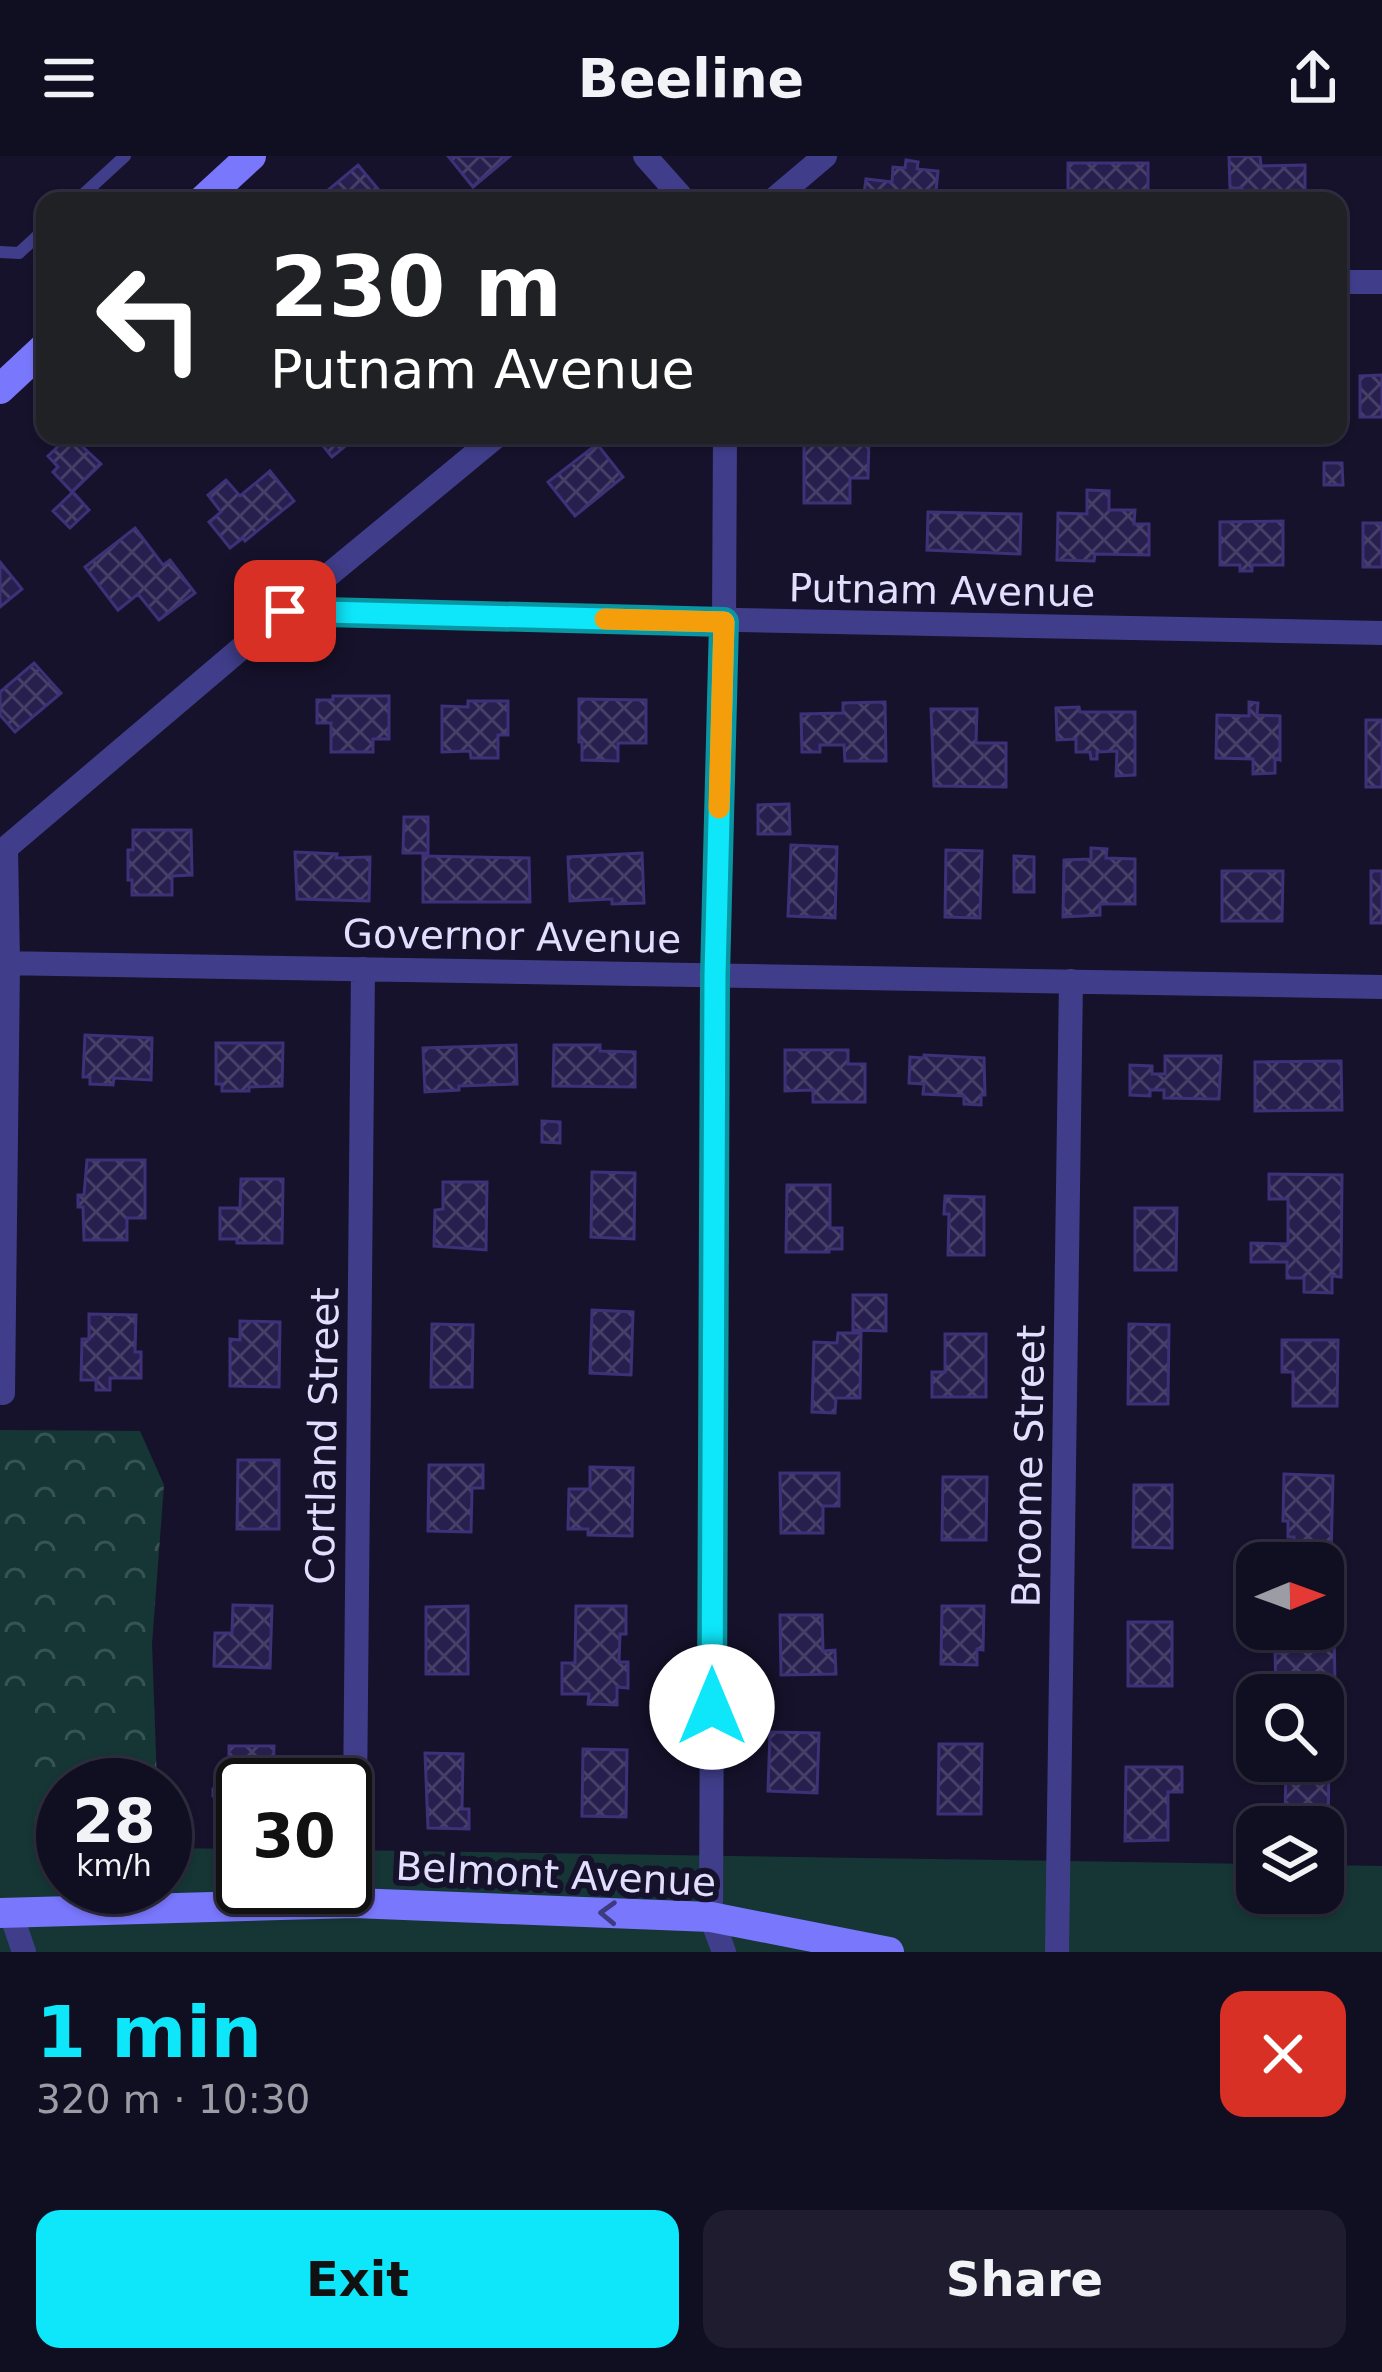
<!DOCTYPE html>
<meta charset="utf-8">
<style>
:root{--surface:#100e21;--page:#1e1c2e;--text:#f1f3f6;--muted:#9c9ca5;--line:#302e3f;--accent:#0ee6fa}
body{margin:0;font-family:"DejaVu Sans",sans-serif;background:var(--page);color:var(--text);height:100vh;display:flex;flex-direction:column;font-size:45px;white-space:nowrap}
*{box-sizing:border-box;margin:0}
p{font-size:39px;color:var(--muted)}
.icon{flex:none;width:66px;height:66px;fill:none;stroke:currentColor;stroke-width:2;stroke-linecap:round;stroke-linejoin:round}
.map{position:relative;height:1796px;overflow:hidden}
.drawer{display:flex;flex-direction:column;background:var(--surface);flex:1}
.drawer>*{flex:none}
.hud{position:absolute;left:36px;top:36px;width:1311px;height:252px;border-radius:24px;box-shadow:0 3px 9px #0004,0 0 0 3px var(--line);background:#202124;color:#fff;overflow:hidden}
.needle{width:78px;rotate:89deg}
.fabs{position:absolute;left:1236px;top:1386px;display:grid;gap:24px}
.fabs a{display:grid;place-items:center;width:108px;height:108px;border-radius:24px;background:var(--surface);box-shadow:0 3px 9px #0004,0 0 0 3px var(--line);font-size:60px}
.speed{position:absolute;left:36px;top:1602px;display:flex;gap:24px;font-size:60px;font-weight:700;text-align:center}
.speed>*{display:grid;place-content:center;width:156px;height:156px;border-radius:50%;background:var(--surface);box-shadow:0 3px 9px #0004,0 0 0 3px var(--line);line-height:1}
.speed small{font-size:30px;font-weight:400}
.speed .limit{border:6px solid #111;border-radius:18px;background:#fff;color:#111}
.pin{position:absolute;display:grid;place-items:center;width:102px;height:102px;color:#fff;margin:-51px;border-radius:24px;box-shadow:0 6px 18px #0006}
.me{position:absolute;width:132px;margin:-66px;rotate:0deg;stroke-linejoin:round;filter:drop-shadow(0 0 9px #0008)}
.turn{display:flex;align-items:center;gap:42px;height:252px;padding:0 36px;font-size:54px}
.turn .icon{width:156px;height:156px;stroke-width:2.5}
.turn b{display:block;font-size:84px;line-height:102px}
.round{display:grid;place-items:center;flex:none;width:126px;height:126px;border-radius:24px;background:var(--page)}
.summary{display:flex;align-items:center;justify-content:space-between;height:204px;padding:0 36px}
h1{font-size:72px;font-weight:600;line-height:90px;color:var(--accent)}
.action{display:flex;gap:24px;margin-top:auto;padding:24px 36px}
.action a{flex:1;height:138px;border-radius:24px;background:var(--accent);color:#111;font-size:48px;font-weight:600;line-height:138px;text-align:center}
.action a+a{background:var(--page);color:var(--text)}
header{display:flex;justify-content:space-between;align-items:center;height:156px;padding:0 36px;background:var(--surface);font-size:54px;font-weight:600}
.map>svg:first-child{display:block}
.forest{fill:url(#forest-crowns)}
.park{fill:#153635}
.building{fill:url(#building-cross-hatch);stroke:#3e3178;stroke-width:3}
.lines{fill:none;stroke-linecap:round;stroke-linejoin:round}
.lane{stroke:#403e8a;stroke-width:12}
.street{stroke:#403e8a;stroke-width:24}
.secondary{stroke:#7977fc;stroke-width:30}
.oneway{stroke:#3e3a7f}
.route-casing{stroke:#0996a2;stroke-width:30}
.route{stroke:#0ee6fa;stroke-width:21}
.slow{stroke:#f59e0b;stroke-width:21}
.labels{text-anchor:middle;stroke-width:12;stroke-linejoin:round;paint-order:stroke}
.street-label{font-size:39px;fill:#e1defe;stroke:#16122c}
</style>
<header><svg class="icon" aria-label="menu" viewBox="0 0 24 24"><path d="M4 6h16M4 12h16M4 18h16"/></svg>Beeline<svg class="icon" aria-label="share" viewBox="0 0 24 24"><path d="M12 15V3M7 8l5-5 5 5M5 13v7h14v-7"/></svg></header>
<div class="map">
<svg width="1382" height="1796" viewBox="0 0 1382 1796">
<defs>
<pattern id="forest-crowns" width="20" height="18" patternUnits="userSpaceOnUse" patternTransform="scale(3)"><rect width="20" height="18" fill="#153635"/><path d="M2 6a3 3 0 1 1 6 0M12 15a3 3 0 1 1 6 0" fill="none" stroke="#375353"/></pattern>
<pattern id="building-cross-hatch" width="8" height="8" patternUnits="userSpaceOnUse" patternTransform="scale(3)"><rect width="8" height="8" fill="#271f4d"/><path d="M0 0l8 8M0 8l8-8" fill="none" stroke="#463f68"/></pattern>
</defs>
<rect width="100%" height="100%" fill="#16122c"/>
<!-- forest -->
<path class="forest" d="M0 1274 140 1275 164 1329 152 1488 157 1627 63 1629V1708L0 1698Z"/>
<!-- park -->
<path class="park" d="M0 1547H35L32 1689 63 1690V1731H165V1692L243 1693V1731H345V1694L1257 1708V1737H1323V1709L1382 1710V1796H0Z"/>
<!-- building -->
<path class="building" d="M448 0H510L473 31Z
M1229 0H1260L1261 10 1305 9V45H1243L1242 32H1230Z
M906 4 918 6 917 13 938 15 935 45H863L866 23 892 26 893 11 905 12Z
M1068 7H1148V45L1068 44Z
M358 9 388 45H315Z
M1382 219V261H1360V220Z
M70 279 101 308 72 336 53 316 58 311 48 300Z
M314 279H359L332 301Z
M804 280H869L868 322H850V347H804Z
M597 288 623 321 575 360 548 326Z
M1324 307H1342L1343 329H1324Z
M270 315 294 345 245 385 243 382 230 392 209 366 221 356 208 339 226 324 240 340Z
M1087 334 1109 335V354H1135L1134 368H1149V399L1095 398 1094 405 1057 404 1058 357 1087 358Z
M73 336 89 354 70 372 53 355Z
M928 356 1021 358 1020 398 927 394Z
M1283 365V409H1252V415H1240V409H1220V366Z
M1363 367H1382V411H1363Z
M135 372 163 409 170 404 195 437 159 464 138 438 118 454 85 411Z
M0 406 22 433 0 451Z
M34 507 61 537 15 576 0 559V536Z
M333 540H389V583H373V596H331V567H317V544H333Z
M579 543 646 544V587H618V605L582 604V586H579Z
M468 545H508V579H498V602H471L470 595 442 596V550L468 551Z
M885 546 886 605H845L844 589H820V596H802L801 558 843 557V547Z
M1249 546 1258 547 1257 559 1280 560V604L1275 602V617L1253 618V603L1216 602 1217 559 1249 560Z
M1079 551 1080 556H1135V619L1116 620 1117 595 1097 596V603H1091L1090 596H1076V583L1057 584 1056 552Z
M931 553H977L976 587H1006V631L934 630Z
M1366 564H1382V631H1366Z
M789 648 790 678H758V649Z
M404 661H428V697H403Z
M133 674H191L192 719 172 720V739H132V724H128V694H133Z
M791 689 837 691 835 762 788 760Z
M1091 692 1107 693 1106 702 1135 703V748H1100V759L1063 761 1064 704 1091 703Z
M946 694 982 695 980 762 945 761Z
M295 696 337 698 336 702 370 701 369 745 297 743Z
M642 697 644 747 612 748V743L570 745 568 701Z
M423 700 529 702 530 746H423Z
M1014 700 1034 701V736H1014Z
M1222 715H1283L1282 765H1222Z
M1371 715H1382V767H1371Z
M85 879 152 882 151 924 114 922 113 929 90 928V921H83Z
M216 887H283L282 930 249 931V935H222V928H216Z
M516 889 517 928 459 930V934L425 936 423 892Z
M554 889H600V895L635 896V931L553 930Z
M785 894H848V908H865V946H813V934L785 935Z
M924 899 984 902 985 939H981V949L964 948V940L923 938 924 928 909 927 910 901 924 902Z
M1165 900H1221L1219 943 1164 942V934H1150V940L1130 939V909L1152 910V918H1165Z
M1341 905 1342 954 1255 955V906Z
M542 965 560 966V987L542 986Z
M87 1004H145V1062H127V1084H84L83 1051H78V1039H84Z
M592 1016 635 1017 634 1083 591 1081Z
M1269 1018 1342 1019 1341 1121 1332 1120V1137L1304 1136V1122H1287V1106H1251V1087L1288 1088V1043H1269Z
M241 1023H283L282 1087H237V1083H220V1052H240Z
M443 1026H487L486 1094 434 1090 435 1054 443 1053Z
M787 1029H830V1072H842V1093H829V1096H786Z
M945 1040 984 1041V1099H948L949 1058H944Z
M1135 1052H1177L1176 1114H1135Z
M853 1139H886V1175L853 1174Z
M592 1154 633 1156 631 1219 590 1217Z
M89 1158 136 1159 135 1196H141V1222H110V1234H96V1224H81L82 1183H89Z
M240 1165 280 1166 279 1231 230 1230V1183L240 1184Z
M432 1168 473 1169 472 1231H431Z
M1129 1168 1169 1169 1168 1248H1128Z
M838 1177H861L860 1242H836L835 1257 812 1256 814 1186 837 1187Z
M945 1178H986V1241H932V1216H945Z
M1282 1184H1338L1337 1250H1293V1216H1282Z
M238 1304H279V1373H237Z
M429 1309H483V1332H472L471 1376 428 1375Z
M590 1311 633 1312 632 1380 588 1379V1373H568L569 1333H590Z
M780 1317H839V1350H823V1377H781Z
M1284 1318 1333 1320 1331 1401 1294 1399V1381H1288V1365H1283Z
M943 1321H987L986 1384H942Z
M1134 1329H1172V1392L1133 1391Z
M233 1449 272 1450 270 1512 214 1510 215 1477H232Z
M468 1450V1518H426V1451Z
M576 1450H626V1478H620L619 1506H628V1532L617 1531V1549L588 1548 589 1538H562V1507H575Z
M942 1450H984L983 1494 977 1493V1509L941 1508Z
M780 1459H822L823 1495 835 1494 836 1518 781 1519Z
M1128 1466H1172V1530H1128Z
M1334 1470 1335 1531 1276 1532 1275 1497H1287V1473Z
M770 1576 819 1577 817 1637 768 1635Z
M939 1588H982L981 1658H938Z
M229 1590H274L273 1629H243V1651H229V1645H219L213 1640V1633L220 1625H229Z
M583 1593 627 1594 626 1661 582 1660Z
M425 1597 463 1598 462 1653H469V1673L428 1672Z
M1323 1597H1329L1328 1685H1323V1671H1293V1666H1285L1286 1605H1323Z
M1126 1611H1182V1636H1168V1684L1125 1685Z"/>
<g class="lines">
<!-- lane -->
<path class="lane" d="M76 45 125 0
M0 96 19 97 45 73"/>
<!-- street -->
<path class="street" d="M645 0 685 45
M772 45 825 0
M1338 126H1382
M285 455 1382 477
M0 807 1382 831
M3 1237 8 807 6 692 285 455 498 279
M354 1747 363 813
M10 1755 24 1796
M724 1796 711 1761 715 819 724 466 725 279
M1057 1796 1071 825"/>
<!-- secondary -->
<path class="secondary" d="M202 45 251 0
M0 233 45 191
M0 1757 354 1747 711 1761 889 1796"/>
</g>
<!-- one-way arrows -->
<defs><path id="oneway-chevron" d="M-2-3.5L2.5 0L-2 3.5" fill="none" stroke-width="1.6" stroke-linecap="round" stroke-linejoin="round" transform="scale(3)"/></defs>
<use class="oneway" href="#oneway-chevron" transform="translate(608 1757) rotate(-178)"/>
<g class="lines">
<defs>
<path id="route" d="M285 455 724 466 715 819 712 1551"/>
</defs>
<!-- route casing -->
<use href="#route" class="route-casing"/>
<!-- route -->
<use href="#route" class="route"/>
<!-- slow -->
<path class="slow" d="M605 463 724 466 719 652"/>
</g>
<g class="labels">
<!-- street labels -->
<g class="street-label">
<text transform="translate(942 434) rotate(1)" y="14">Putnam Avenue</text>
<text transform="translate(512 780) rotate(1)" y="14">Governor Avenue</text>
<text transform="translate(322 1280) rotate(-89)" y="14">Cortland Street</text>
<text transform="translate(1028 1310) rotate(-89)" y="14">Broome Street</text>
<text transform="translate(556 1718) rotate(3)" y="14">Belmont Avenue</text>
</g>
</g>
</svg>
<div class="fabs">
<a><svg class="needle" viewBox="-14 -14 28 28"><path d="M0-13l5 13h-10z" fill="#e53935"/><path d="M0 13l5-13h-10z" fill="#9c9ca5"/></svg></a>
<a><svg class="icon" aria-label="search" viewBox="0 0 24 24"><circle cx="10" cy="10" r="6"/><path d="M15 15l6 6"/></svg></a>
<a><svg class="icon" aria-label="layers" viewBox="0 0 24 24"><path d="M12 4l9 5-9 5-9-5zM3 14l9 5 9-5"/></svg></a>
</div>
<div class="speed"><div>28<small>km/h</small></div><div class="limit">30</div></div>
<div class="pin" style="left:285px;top:455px;background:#d93025"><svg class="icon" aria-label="arrive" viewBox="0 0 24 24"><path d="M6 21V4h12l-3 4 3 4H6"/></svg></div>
<svg class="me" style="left:712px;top:1551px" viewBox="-20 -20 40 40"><circle r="19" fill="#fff"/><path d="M0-13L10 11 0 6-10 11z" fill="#0ee6fa"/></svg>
<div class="hud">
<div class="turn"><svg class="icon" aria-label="left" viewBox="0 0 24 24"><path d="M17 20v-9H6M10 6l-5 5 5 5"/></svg><div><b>230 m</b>Putnam Avenue</div></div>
</div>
</div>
<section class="drawer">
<div class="summary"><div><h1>1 min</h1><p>320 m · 10:30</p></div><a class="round" style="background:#d93025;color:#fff"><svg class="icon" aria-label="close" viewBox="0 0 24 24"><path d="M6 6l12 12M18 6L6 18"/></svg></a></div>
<div class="action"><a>Exit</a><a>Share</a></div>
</section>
